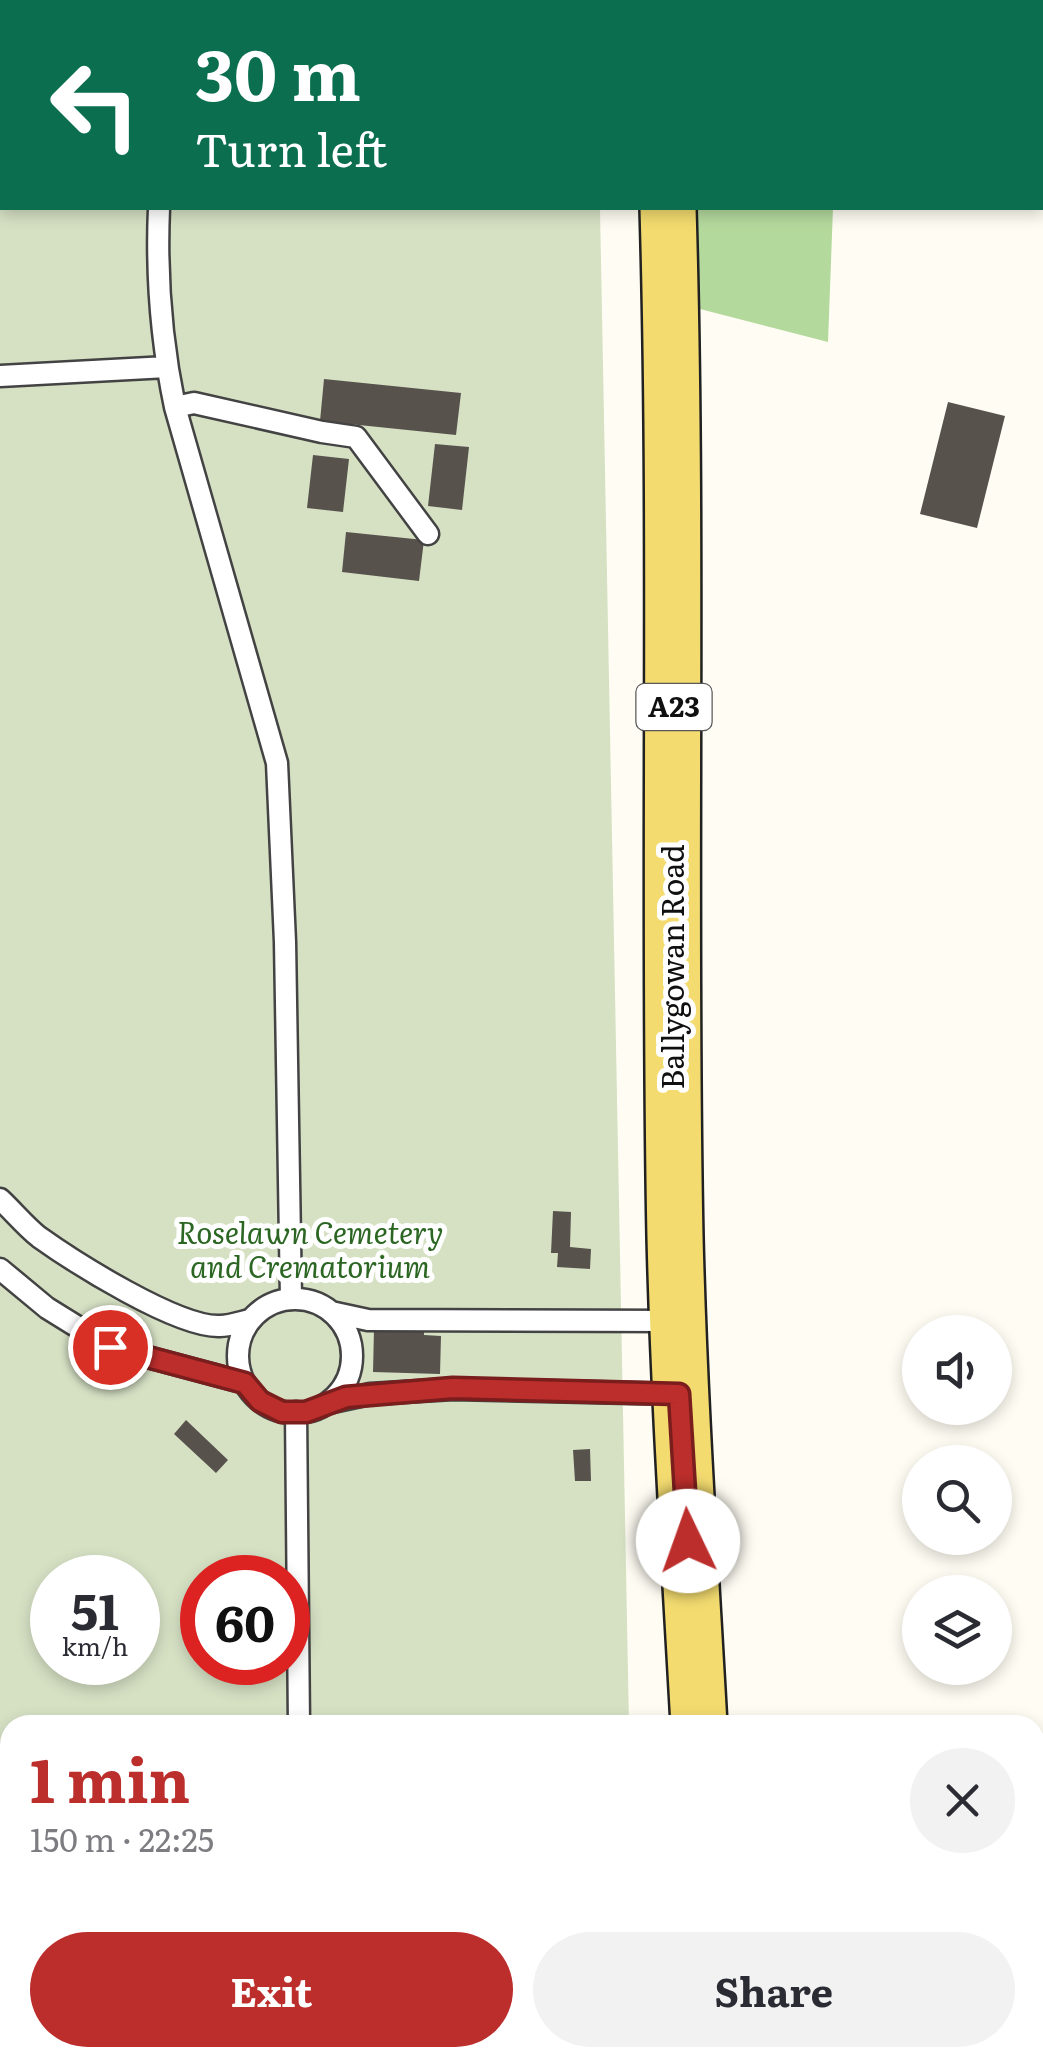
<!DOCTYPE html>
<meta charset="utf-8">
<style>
:root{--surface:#fff;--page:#f2f2f3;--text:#2b2b33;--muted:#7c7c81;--accent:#bc2e2c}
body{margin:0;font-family:Literata,serif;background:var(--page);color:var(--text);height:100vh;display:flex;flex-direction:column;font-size:38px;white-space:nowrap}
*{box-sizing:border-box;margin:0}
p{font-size:32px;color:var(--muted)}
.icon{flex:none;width:55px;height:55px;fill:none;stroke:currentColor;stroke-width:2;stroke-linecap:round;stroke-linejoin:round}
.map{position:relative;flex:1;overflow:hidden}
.drawer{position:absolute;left:0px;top:1715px;width:1045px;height:352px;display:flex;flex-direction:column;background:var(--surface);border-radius:30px 30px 0 0;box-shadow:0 5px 15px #0003}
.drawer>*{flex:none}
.top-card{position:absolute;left:0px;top:0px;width:1045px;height:210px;box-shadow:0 5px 15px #0003;background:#0b6e4f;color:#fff;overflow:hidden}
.fabs{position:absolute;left:902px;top:1315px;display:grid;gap:20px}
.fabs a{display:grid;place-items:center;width:110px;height:110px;border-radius:50%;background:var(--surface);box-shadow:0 5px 15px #0003;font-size:50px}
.speed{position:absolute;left:30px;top:1555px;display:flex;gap:20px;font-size:50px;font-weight:700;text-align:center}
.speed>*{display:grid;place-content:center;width:130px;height:130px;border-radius:50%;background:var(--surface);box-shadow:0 5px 15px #0003;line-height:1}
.speed small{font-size:25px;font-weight:400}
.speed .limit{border:15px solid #d22;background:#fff;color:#111}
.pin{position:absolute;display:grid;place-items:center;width:85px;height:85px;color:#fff;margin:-42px;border:5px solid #fff;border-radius:50%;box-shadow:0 2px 10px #0007}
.me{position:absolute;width:110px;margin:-55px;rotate:357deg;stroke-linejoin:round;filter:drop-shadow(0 0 8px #0008)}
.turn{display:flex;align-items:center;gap:35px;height:210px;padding:0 30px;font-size:45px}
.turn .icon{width:130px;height:130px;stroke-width:2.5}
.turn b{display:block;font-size:70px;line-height:85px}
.round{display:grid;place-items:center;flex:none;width:105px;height:105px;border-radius:52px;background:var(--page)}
.overview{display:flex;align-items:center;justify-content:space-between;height:170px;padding:0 30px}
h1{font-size:60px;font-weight:700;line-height:75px;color:var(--accent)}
.primary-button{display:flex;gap:20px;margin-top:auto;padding:20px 30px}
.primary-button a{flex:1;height:115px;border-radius:60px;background:var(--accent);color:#fff;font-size:40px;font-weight:700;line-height:115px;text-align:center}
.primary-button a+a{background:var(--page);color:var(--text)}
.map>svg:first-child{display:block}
.forest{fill:#b4d99d}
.cemetery{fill:#d6e1c4;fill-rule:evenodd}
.building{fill:#58524d}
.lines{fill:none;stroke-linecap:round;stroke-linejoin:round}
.service-casing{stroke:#434343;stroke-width:25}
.primary-casing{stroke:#212121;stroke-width:60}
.service{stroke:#fff;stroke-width:20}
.primary{stroke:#f3db6f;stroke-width:55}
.route-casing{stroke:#7a1e1d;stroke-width:25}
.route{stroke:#bc2e2c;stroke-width:18}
.labels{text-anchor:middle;stroke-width:10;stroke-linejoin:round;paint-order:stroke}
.shield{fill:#fff;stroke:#585858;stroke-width:2.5}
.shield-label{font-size:28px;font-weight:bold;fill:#101010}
.street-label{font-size:30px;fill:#101010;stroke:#fff}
.park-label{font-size:30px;font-style:italic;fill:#2b6622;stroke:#fff}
</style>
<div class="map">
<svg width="1043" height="2066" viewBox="0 0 1043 2066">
<rect width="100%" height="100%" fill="#fffdf3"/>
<!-- forest -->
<path class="forest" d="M696 208H833L828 342 700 309Z"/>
<!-- cemetery -->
<path class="cemetery" d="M0 0H596L2 2V208H600L629 1725H10V2058H635V2066H0ZM52 1578H138V1662H52ZM202 1578H288V1662H202Z"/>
<!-- building -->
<path class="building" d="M324 379 461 393 456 435 320 421Z
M948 402 1005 416 977 528 920 514Z
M435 444 469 447 462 510 428 506Z
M313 455 349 459 343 512 307 508Z
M346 532 424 540 419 581 342 572Z
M553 1211 571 1212 570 1247 591 1249 590 1269 557 1267 558 1253H551Z
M374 1329 424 1330V1335L441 1336 440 1374 373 1372Z
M186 1420 228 1460 216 1473 174 1434Z
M590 1449 591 1481H575L573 1450Z"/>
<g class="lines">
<defs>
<path id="service" d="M22 0V2
M191 2 192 0
M0 41 2 40
M159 208C156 276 161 340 175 407L277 763 285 942 291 1299
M0 376 167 367
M175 407 194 403 322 432 356 437 428 534
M0 1199C13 1211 25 1226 39 1237 74 1262 178 1328 220 1326 230 1326 241 1322 250 1320
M0 1269 47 1308 110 1347 245 1383
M238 1356a57 57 0 1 1 114 0a57 57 0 1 1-114 0Z
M331 1312 368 1320 676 1321
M328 1403 370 1394 453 1389 677 1394
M296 1412 299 1725
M307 2058V2066"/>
<path id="primary" d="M662 0V2
M668 208C678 551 668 894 675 1237 679 1400 690 1562 699 1725
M707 2058V2066"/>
</defs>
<!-- service casing -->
<use href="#service" class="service-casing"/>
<!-- primary casing -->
<use href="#primary" class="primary-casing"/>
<!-- service -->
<use href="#service" class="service"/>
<!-- primary -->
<use href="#primary" class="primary"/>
</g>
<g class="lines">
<defs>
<path id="route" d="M110 1347 245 1383 260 1401 282 1412H306L346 1397 453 1388 679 1394 688 1541"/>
</defs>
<!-- route casing -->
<use href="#route" class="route-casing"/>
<!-- route -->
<use href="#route" class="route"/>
</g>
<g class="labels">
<!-- shield labels -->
<rect class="shield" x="636.5" y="684" width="75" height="46" rx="8"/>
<g class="shield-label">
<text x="674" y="717">A23</text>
</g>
<!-- street labels -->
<g class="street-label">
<text transform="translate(674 967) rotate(-90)" y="10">Ballygowan Road</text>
</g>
<!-- park labels -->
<g class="park-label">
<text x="310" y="1244">Roselawn Cemetery<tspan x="310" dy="34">and Crematorium</tspan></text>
</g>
</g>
</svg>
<div class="fabs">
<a><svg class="icon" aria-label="sound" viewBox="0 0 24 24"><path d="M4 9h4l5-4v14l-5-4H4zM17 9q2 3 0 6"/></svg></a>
<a><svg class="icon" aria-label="search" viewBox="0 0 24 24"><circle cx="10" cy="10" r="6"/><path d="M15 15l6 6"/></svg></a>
<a><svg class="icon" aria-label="layers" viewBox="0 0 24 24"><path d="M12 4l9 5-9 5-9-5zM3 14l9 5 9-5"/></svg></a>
</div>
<div class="speed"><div>51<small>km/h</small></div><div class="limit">60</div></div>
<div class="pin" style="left:110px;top:1347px;background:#d93025"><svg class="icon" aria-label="arrive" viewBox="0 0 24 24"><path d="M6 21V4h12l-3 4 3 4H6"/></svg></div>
<svg class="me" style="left:688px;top:1541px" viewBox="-20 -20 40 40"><circle r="19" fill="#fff"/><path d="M0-13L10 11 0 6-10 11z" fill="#bc2e2c"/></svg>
<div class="top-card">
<div class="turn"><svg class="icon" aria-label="left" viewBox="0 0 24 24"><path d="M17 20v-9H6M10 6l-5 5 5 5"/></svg><div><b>30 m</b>Turn left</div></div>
</div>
<section class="drawer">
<div class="overview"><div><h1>1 min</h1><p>150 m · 22:25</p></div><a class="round"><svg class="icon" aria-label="close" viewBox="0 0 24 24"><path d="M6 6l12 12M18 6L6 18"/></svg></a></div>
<div class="primary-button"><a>Exit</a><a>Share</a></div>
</section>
</div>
